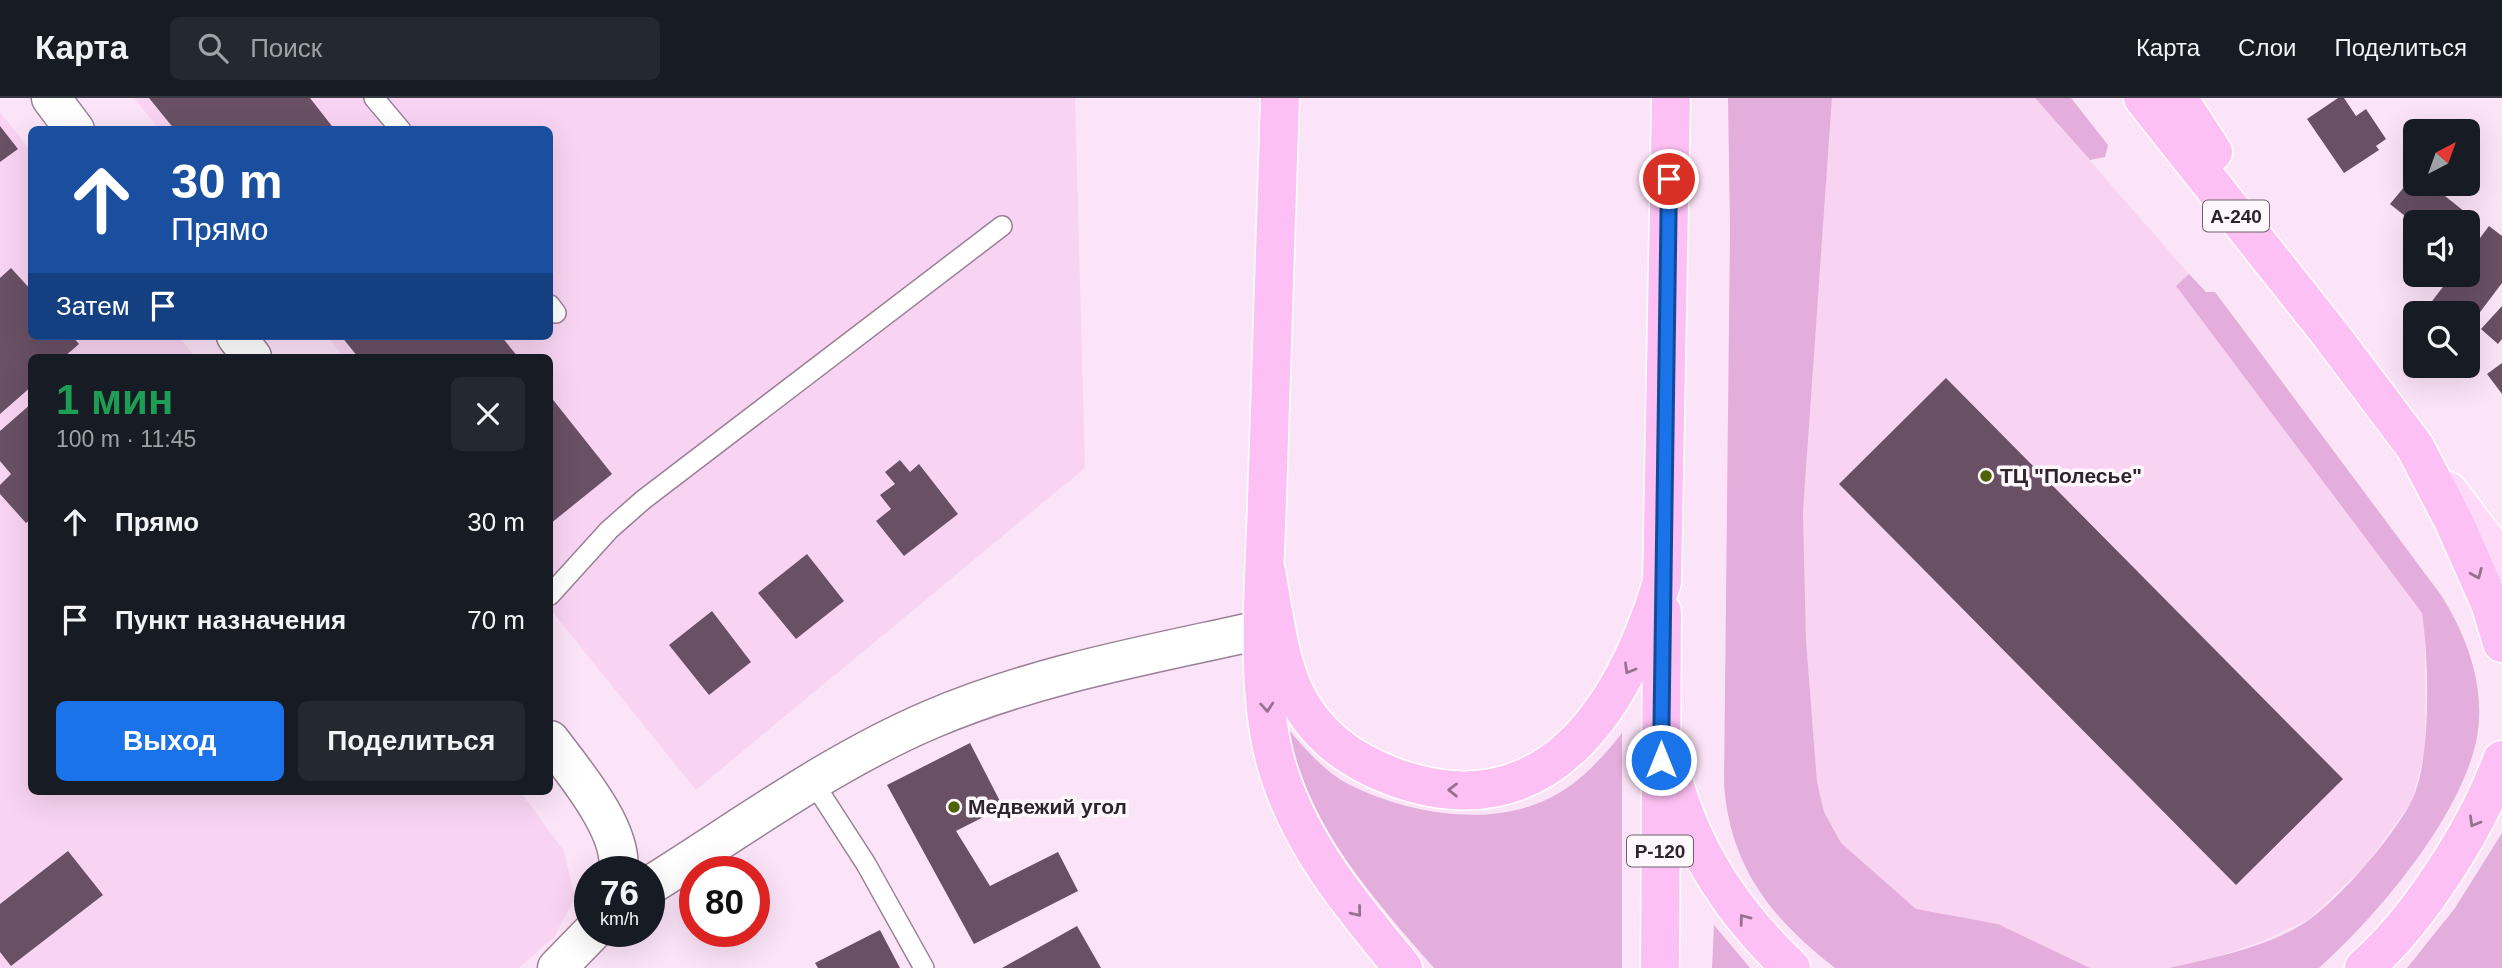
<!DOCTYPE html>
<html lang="ru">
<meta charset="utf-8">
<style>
:root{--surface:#171b24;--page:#242831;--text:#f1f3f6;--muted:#9ea1a6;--line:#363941;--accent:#1a73e8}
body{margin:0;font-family:Helvetica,sans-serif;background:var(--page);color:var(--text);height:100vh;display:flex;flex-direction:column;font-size:26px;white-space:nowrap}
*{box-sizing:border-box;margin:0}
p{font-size:23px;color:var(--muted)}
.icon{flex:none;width:38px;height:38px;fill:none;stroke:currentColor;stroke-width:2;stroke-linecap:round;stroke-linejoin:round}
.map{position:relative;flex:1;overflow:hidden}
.sheet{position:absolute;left:28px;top:256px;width:525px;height:441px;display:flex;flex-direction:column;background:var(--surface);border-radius:10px;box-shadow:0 7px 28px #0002}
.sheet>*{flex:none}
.banner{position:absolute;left:28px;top:28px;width:525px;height:214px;border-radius:10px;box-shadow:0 7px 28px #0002;background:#1a4fa0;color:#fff;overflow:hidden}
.needle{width:46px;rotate:41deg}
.buttons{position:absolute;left:2403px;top:21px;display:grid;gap:14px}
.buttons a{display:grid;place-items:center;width:77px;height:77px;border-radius:10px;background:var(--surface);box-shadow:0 7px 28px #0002;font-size:35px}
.speed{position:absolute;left:574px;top:758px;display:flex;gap:14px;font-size:35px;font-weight:700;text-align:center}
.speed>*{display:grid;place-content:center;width:91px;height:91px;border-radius:50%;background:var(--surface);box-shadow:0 7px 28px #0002;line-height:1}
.speed small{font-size:18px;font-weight:400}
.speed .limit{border:10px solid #d22;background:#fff;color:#111}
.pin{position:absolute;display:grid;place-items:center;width:60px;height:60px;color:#fff;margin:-30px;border:4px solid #fff;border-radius:50%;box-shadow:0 2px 7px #0007}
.me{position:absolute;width:77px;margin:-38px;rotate:0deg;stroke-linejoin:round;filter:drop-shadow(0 0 5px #0008)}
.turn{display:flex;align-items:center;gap:24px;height:147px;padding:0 28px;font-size:32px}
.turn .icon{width:91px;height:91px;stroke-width:2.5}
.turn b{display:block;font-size:49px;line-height:60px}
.then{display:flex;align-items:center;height:66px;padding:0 28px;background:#0003;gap:14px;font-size:26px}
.round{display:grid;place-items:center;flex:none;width:74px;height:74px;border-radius:10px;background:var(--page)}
.head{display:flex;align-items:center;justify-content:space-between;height:119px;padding:0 28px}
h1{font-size:42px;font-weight:800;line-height:52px;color:#1e9e55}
.cta{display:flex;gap:14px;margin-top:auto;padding:14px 28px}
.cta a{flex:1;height:80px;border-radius:10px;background:var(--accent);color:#fff;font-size:28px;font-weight:800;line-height:80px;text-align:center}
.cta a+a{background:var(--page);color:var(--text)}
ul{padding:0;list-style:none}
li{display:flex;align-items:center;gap:21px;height:98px;padding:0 28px}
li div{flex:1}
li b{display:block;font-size:26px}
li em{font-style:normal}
header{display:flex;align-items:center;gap:42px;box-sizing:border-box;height:98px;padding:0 35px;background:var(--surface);border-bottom:2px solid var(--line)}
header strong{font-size:33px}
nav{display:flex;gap:38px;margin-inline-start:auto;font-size:24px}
.search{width:490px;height:63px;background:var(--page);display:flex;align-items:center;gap:18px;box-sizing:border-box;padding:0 24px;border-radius:10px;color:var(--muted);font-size:26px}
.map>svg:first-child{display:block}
.built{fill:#f8d4f2}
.green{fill:#e4aedc}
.building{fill:#695065}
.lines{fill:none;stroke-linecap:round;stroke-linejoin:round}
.lane-casing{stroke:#9a8096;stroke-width:22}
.street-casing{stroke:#9a8096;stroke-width:41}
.primary-casing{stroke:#fff;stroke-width:41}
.highway-casing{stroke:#fff;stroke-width:41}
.lane{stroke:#fff;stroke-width:19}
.street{stroke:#fff;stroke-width:38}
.primary{stroke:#fed9f8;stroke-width:38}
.highway{stroke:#fdc0f4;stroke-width:38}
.oneway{stroke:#967290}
.route-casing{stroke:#114b97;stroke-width:18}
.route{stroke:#1a73e8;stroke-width:12}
.poi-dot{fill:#506209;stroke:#fef7fc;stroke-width:2.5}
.labels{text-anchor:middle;stroke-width:7;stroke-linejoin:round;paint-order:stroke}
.shield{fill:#fef7fc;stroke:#6d636b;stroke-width:2}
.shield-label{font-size:19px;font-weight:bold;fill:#2f242d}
.poi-label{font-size:21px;font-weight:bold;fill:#2f242d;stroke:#fef7fc;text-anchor:start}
</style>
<header>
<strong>Карта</strong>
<div class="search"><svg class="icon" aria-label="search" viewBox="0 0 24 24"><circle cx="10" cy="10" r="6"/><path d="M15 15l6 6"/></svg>Поиск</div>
<nav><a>Карта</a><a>Слои</a><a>Поделиться</a></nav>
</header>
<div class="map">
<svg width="2502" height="870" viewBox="0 0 2502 870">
<rect width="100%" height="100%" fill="#fce4f8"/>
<!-- built -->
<path class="built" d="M134 0H1075L1085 370 696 692 550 511V259H344L327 238H550V32L159 31Z
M1832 0H2035L2189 176 2177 188 2422 515 2425 535V654L2411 704 2365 768 2309 821 2265 842 2220 858 2169 870H2090L1998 826 1916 812 1840 745 1824 714 1817 684 1806 542 1803 414Z
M0 14 31 53 32 238H179L195 259H32V693H520L564 753 575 800 554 839 519 870H0Z"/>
<!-- green -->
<path class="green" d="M1728 0H1832L1803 414 1806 542 1817 684 1824 714 1841 745 1916 811 1998 826 2090 870H1835C1771 820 1730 769 1724 686L1730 131Z
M2035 0H2071L2108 47 2105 59 2090 62Z
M2189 176 2206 194H2215L2441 497C2467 538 2486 589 2477 639 2462 718 2378 817 2319 870H2169C2215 859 2271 849 2310 821 2343 797 2392 740 2411 704 2432 665 2429 560 2422 515L2176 188Z
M1288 631C1305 651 1325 674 1348 686 1403 714 1482 729 1541 704 1574 691 1601 662 1622 635V870H1434C1370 796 1309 730 1288 631Z
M2502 735V870H2407L2455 810Z
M1714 827 1750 870H1712Z"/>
<!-- building -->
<path class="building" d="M149 0H310L335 32H175Z
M2338 0H2344L2356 18 2366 11 2386 41 2376 48 2379 52 2344 75 2307 21Z
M0 28 18 51 0 64Z
M2415 76V86H2430L2465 114 2457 124 2415 126 2390 106Z
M2489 128 2502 138V185L2468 230V215H2423L2452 177H2468V156Z
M11 170 32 193V238H72L79 246 64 259H32V288L0 316V180Z
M2502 208V241L2498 246 2481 231Z
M341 238H501L518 259H358Z
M2502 265V296L2487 276Z
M1946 280 2343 681 2236 787 1839 386Z
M550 298 612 376 550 426Z
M32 305V420L26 425 0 396V387L11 376 0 363V333Z
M900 362 910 374 919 366 958 416 904 458 876 423 891 411 880 397 895 386 885 374Z
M807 456 844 503 796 541 758 495Z
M712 513 751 564 709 597 669 547Z
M970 645 1003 709 956 733 990 788 1058 754 1078 793 974 846 887 687Z
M68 753 103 797 11 868 0 854V806Z
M1077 828 1101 870H1002Z
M880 832 900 870H818L815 865Z"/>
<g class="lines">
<defs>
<path id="lane" d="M374 0 401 32
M550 207 556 215
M550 497 609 432 643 402 1002 128
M813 684 866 766 924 870"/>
<path id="street" d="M51 0 75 32
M236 238 252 259
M550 642C573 673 625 733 618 774
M649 788C742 730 831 664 932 621 1038 576 1153 556 1265 531
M557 870 593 833"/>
<path id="primary" d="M2448 393 2502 464"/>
<path id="highway" d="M1280 0C1275 134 1271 268 1267 402 1265 485 1253 596 1279 675 1303 751 1354 810 1403 870
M2143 0 2330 236 2415 349 2454 424 2491 508 2502 545
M2178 0 2213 54
M1265 468C1273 508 1277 554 1293 591 1314 637 1349 662 1394 679 1546 734 1623 611 1662 484L1671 0
M1672 678C1693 755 1734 816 1791 870
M1660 870 1662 514
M2364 870C2419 822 2477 730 2502 662"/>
</defs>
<!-- lane casing -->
<use href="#lane" class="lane-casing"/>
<!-- street casing -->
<use href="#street" class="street-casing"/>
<!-- primary casing -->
<use href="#primary" class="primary-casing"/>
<!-- highway casing -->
<use href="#highway" class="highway-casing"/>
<!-- lane -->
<use href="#lane" class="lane"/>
<!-- street -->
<use href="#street" class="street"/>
<!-- primary -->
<use href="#primary" class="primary"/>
<!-- highway -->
<use href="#highway" class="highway"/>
</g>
<!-- one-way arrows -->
<defs><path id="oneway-chevron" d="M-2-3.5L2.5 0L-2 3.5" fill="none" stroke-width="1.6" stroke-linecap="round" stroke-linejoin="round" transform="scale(1.75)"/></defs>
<g class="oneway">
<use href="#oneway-chevron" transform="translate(2477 476) rotate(67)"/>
<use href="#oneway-chevron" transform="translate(1629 571) rotate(120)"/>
<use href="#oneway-chevron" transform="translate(1267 609) rotate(86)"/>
<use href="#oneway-chevron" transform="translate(1453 692) rotate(-179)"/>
<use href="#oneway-chevron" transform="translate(2474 724) rotate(120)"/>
<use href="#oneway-chevron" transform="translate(1357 814) rotate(51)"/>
<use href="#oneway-chevron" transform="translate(1744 821) rotate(-127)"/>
</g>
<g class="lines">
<defs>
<path id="route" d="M1661 662 1669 81"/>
</defs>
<!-- route casing -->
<use href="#route" class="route-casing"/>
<!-- route -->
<use href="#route" class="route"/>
</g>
<!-- markers -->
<g class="poi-dot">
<circle cx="1986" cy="378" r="7"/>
<circle cx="954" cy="709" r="7"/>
</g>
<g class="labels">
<!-- shield labels -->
<g class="shield">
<rect x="2203" y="102.5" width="66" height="31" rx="5"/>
<rect x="1627" y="737.5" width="66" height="31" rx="5"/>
</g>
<g class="shield-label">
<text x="2236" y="125">А-240</text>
<text x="1660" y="760">Р-120</text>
</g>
<!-- poi labels -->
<g class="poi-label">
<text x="2000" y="385">ТЦ "Полесье"</text>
<text x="968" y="716">Медвежий угол</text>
</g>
</g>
</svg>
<div class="buttons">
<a><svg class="needle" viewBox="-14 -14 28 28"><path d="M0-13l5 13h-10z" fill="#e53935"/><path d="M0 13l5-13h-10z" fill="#9ea1a6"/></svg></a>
<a><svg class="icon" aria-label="sound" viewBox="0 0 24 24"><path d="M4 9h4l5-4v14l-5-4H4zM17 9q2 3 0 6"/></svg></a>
<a><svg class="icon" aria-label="search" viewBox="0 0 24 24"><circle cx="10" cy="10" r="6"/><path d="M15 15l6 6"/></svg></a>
</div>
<div class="speed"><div>76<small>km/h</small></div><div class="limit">80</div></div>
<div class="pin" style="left:1669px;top:81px;background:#d93025"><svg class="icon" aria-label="arrive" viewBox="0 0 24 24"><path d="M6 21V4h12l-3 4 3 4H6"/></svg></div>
<svg class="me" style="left:1661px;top:662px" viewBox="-20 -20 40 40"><circle r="17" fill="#1a73e8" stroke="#fff" stroke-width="3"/><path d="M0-11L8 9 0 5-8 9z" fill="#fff"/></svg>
<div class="banner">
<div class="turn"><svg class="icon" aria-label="ahead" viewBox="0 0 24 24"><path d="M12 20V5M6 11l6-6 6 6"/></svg><div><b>30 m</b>Прямо</div></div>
<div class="then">Затем<svg class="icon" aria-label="arrive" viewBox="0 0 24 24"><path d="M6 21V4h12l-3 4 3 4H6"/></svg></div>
</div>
<section class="sheet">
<div class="head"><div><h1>1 мин</h1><p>100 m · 11:45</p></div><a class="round"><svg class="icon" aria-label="close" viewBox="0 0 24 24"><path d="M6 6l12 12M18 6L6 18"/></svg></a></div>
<ul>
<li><svg class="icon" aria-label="ahead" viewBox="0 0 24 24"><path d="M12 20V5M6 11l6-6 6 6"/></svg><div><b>Прямо</b></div><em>30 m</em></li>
<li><svg class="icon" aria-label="arrive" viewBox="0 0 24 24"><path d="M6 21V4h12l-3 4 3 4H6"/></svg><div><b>Пункт назначения</b></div><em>70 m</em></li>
</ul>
<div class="cta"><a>Выход</a><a>Поделиться</a></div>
</section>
</div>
